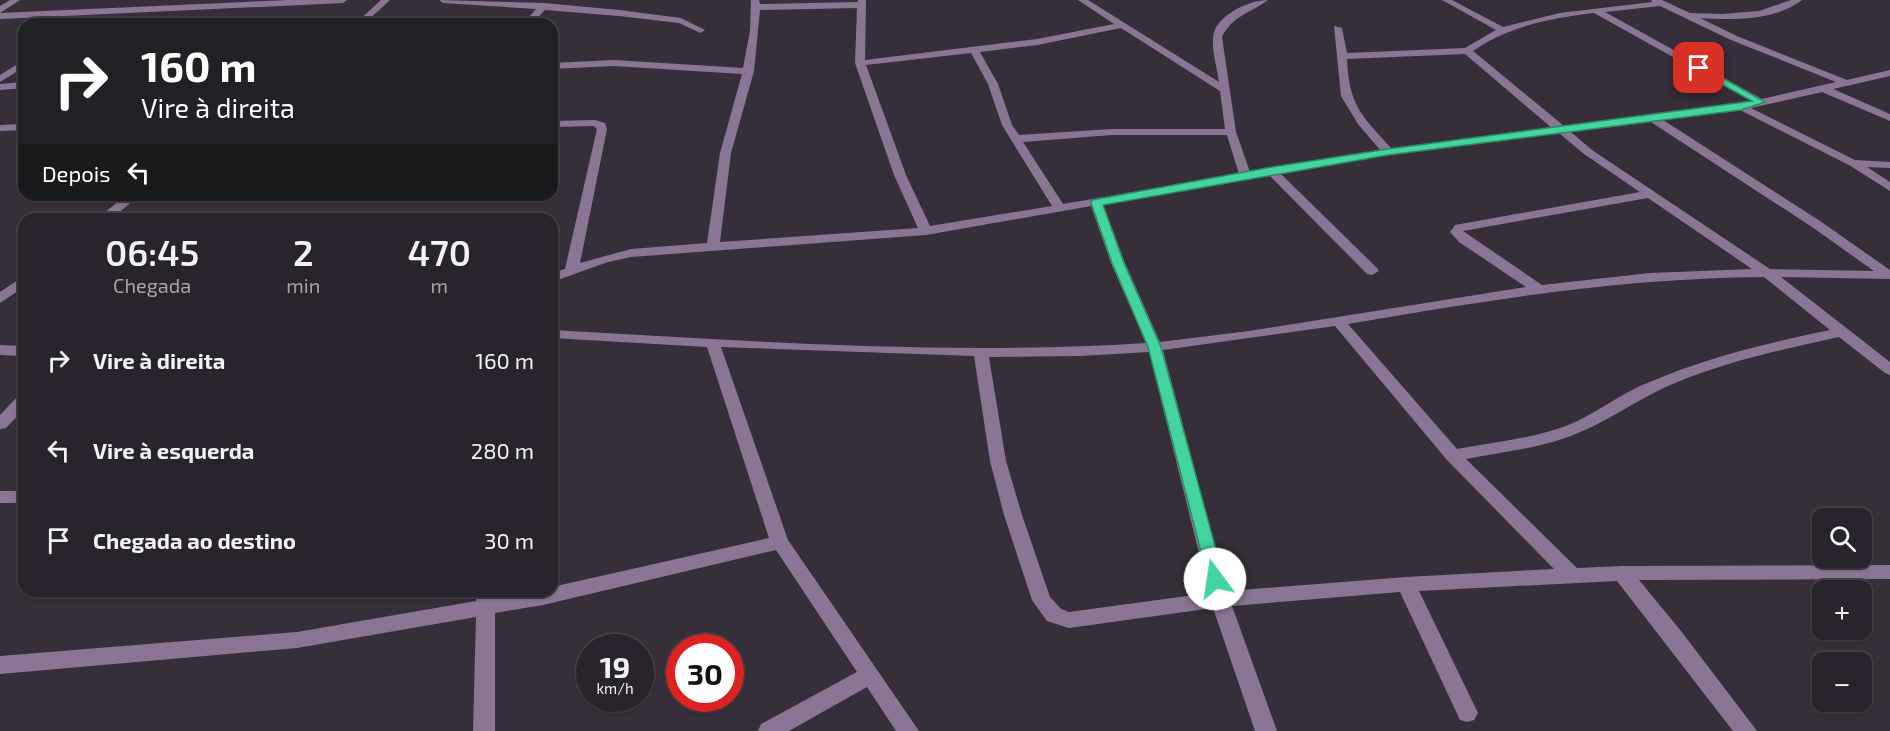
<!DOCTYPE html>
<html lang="pt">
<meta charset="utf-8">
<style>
:root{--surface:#28232c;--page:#342f38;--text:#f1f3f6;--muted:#a5a4a9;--line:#444048}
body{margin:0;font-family:"Exo 2",sans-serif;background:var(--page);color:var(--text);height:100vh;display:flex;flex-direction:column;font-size:22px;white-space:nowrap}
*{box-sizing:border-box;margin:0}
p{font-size:20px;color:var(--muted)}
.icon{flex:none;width:33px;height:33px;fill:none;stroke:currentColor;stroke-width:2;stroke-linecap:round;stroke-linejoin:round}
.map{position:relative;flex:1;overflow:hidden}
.sheet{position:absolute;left:18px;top:213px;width:540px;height:384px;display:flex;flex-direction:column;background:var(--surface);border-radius:18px;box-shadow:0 2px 4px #0004,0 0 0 2px var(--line)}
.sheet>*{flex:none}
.hud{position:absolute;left:18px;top:18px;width:540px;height:183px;border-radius:18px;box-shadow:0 2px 4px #0004,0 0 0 2px var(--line);background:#202124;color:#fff;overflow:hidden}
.buttons{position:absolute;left:1812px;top:508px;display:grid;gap:12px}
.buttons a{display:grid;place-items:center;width:60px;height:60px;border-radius:12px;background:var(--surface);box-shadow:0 2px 4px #0004,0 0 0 2px var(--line);font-size:30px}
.speed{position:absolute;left:576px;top:634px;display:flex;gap:12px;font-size:30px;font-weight:700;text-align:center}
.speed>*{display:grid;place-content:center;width:78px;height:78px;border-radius:50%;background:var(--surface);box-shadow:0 2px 4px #0004,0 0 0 2px var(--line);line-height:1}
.speed small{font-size:15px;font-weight:400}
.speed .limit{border:9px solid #d22;background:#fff;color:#111}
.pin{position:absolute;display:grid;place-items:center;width:51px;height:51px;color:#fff;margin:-26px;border-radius:12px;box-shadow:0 3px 9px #0006}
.me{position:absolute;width:66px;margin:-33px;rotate:346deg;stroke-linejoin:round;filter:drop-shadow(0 0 4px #0008)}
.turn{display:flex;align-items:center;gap:21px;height:126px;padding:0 24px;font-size:27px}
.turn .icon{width:78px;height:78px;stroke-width:2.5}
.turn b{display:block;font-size:42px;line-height:51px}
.then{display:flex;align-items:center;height:57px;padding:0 24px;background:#0003;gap:12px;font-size:22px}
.eta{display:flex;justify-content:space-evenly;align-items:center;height:102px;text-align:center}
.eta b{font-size:36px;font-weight:600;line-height:42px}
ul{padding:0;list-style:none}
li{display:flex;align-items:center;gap:18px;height:90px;padding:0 24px}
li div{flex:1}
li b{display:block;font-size:22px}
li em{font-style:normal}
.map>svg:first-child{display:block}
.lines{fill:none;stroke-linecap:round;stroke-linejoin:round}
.minor{fill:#8a7694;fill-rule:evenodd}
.route{fill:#44d49f;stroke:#2c8a67;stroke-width:1.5}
</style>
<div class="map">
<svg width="1890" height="731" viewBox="0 0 1890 731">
<rect width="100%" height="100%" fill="#362f3a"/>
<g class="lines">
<!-- minor -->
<path class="minor" d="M10 0H20L0 13V6Z
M288 0H347L343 3 0 19V13Z
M381 0H390L364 24H355Z
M439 0 544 3 619 10 681 18 705 30 700 33 679 23 619 16 545 10 532 24H523L536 9 443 3Z
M751 0H759L760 4 858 2V0H866L865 60 1037 39 1114 24 1078 0H1088L1219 82C1217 68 1212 52 1213 38 1214 16 1249 0 1268 0 1251 13 1233 15 1222 37L1236 132 1250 172 1380 150 1358 124 1341 96 1334 26 1342 28 1347 53 1465 48 1496 30 1442 0H1452L1503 27 1560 13 1652 2 1651 0H1662L1690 13 1722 14 1759 11 1791 0H1802C1775 21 1732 20 1700 18L1737 36 1847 80 1890 70V76L1833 89 1890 114V121L1822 92 1751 108 1855 160 1890 162V168L1867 167 1890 182V191L1849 165 1740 110 1663 120 1820 221 1890 270V279L1781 277 1890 362V375L1885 373 1839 337C1784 349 1728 361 1675 383 1641 397 1612 419 1578 433 1543 448 1503 452 1466 459L1577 568 1622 566 1890 565V579L1639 580 1681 631 1757 731H1733L1617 581 1419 591 1478 713 1474 720 1467 722 1460 720 1400 592 1232 606 1277 731H1255L1213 608 1069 628 1047 621 1032 600 1004 515 990 461 974 356 721 347 788 540 919 731H896L867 687 789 731H758L761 724 857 672 776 550 543 605 495 613V731H473L476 617 297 648 0 674V656L297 632 476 601 477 591H495V598L534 591H552V587L769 538 707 347 552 338V330C749 341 949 356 1146 343L1111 263 1091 206 926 235 631 257 608 262 552 282V273L565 269 597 129 594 126 552 127V121L595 120 605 123 607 129 580 263 631 249 707 243 720 153 742 74 614 66 552 69V63L614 60 743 68 750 31ZM1660 6 1731 40 1836 82 1762 99 1605 12ZM857 8 855 63 894 175 918 228 720 242 731 153 754 71 760 10ZM1594 13 1752 101 1564 126 1473 51C1509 26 1551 18 1594 13ZM1121 28 1220 91 1225 129H1112L1019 135 1012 125 998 84 980 52 1037 45ZM971 53 988 84 1002 125 1052 206 930 226 906 175 866 65ZM1465 54 1552 128 1391 148C1361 115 1349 105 1347 59ZM1651 122 1812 227 1874 271 1770 269 1592 150 1571 132ZM1559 133 1584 154 1640 192 1455 225 1450 232 1459 242 1526 287 1249 331 1160 342 1125 263 1103 204 1270 176 1367 274 1372 275 1379 271 1377 268 1281 174 1388 155ZM1112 135H1227L1239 174 1063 204 1023 142ZM1648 198 1752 269 1650 273 1542 285 1463 231ZM1764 277 1830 330C1767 343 1704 358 1645 384 1616 396 1591 418 1560 428 1527 439 1491 443 1457 449L1348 324C1486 300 1623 278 1764 277ZM1335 326 1447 460 1554 569 1406 577 1227 591 1163 350ZM1149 352 1209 593 1069 612 1061 609 1050 597 1022 515 1006 461 989 357 1080 356Z
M24 60V67L0 82V75Z
M24 82V88L0 90V84Z
M24 124V130L0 131V125Z
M126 195H140L111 219H97Z
M24 276V287L0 303V292Z
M0 345 24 346V356L0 355Z
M24 395V409L6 428 0 429V415L18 396Z
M0 491H24V503H0Z"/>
</g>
<!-- route -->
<path class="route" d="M1696 66H1702L1765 102 1741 110 1388 155 1103 205 1124 263 1161 347 1224 579 1221 583 1215 585 1209 583 1148 347 1112 263 1091 203 1092 200 1272 167 1388 149 1752 101 1696 70Z"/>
</svg>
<div class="buttons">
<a><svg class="icon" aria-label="search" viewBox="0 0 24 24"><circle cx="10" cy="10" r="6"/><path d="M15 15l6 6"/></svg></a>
<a>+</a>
<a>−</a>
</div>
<div class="speed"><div>19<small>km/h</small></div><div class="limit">30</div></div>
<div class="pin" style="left:1699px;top:68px;background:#d93025"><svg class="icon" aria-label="arrive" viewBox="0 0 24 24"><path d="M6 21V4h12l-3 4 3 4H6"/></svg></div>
<svg class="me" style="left:1215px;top:579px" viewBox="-20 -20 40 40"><circle r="19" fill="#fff"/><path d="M0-13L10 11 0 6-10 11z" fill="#44d49f"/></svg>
<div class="hud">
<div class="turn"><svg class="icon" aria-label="right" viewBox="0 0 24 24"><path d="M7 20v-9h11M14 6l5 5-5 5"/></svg><div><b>160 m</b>Vire à direita</div></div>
<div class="then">Depois<svg class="icon" aria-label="left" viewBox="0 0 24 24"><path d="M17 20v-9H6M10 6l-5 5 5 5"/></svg></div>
</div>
<section class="sheet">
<div class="eta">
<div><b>06:45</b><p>Chegada</p></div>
<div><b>2</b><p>min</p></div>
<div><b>470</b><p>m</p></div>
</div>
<ul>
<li><svg class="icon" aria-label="right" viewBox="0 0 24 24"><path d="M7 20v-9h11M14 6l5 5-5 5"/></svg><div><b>Vire à direita</b></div><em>160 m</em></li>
<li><svg class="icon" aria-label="left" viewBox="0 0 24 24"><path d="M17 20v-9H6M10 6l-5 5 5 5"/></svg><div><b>Vire à esquerda</b></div><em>280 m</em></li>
<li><svg class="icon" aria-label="arrive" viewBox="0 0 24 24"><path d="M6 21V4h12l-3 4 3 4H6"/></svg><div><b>Chegada ao destino</b></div><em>30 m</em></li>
</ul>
</section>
</div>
